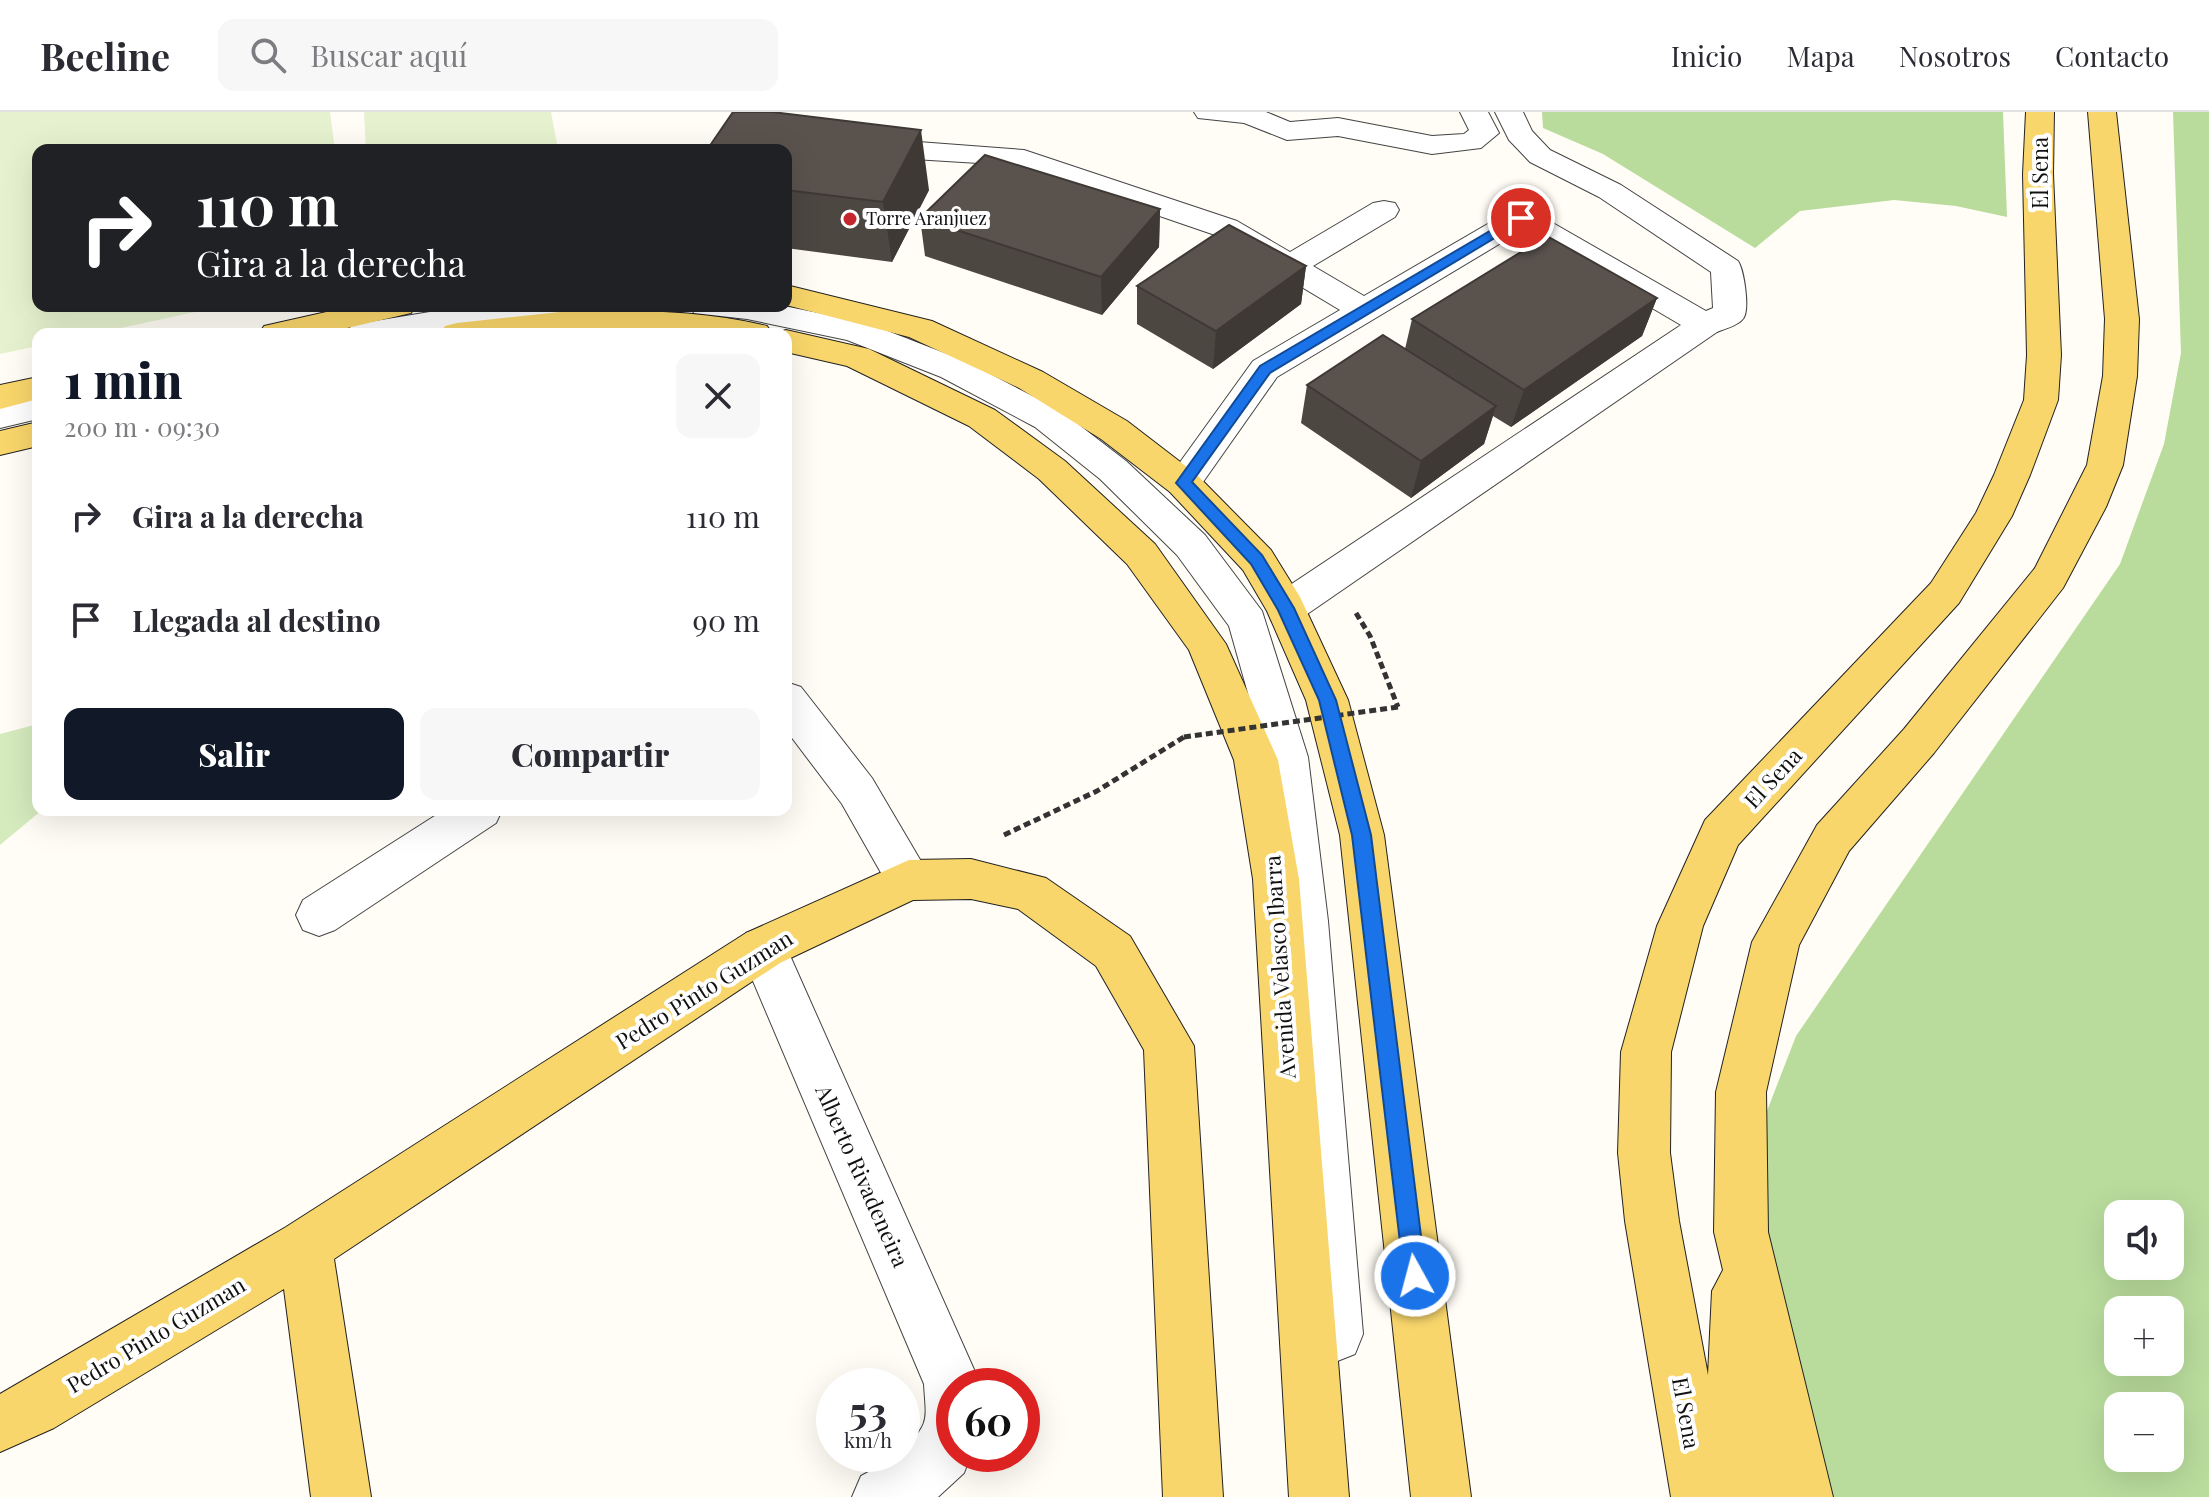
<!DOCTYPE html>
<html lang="es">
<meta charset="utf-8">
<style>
:root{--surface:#fff;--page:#f7f7f7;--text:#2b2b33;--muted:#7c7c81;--line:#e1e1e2;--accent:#111827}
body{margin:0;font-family:"Playfair Display",serif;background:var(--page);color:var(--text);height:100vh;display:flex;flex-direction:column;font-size:30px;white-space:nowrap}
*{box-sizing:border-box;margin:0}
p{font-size:26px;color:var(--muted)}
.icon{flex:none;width:44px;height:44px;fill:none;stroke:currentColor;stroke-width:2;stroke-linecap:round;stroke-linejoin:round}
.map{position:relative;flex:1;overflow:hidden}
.details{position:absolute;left:32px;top:216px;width:760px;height:488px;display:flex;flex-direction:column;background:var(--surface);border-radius:16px;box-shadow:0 8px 32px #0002}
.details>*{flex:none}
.banner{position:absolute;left:32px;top:32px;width:760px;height:168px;border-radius:16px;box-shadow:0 8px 32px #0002;background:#202124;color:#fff;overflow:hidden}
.buttons{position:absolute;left:2104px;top:1088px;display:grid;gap:16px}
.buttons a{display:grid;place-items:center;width:80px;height:80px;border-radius:16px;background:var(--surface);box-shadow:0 8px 32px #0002;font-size:40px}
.speed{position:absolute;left:816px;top:1256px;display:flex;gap:16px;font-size:40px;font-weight:700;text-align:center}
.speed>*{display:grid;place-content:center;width:104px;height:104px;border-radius:50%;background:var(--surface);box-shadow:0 8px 32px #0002;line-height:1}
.speed small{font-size:20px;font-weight:400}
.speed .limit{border:12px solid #d22;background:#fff;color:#111}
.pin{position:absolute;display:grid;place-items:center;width:68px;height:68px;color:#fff;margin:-34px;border:4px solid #fff;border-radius:50%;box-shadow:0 2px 8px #0007}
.me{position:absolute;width:88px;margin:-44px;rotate:353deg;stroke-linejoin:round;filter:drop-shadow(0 0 6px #0008)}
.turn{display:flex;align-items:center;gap:28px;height:168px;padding:0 32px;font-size:36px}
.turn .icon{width:104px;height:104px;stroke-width:2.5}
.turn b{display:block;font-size:56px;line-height:68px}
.round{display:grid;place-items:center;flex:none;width:84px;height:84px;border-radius:16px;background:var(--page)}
.summary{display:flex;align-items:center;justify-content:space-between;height:136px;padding:0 32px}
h1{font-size:48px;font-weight:800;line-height:60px;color:var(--accent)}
.cta{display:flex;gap:16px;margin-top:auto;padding:16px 32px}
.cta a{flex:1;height:92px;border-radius:16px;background:var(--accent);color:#fff;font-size:32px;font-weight:800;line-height:92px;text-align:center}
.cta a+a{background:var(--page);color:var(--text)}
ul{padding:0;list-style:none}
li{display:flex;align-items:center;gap:24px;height:104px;padding:0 32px}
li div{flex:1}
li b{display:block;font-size:30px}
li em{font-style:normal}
header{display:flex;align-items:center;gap:48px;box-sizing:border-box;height:112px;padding:0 40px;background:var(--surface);border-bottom:2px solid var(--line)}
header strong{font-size:38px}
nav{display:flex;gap:44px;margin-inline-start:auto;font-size:28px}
.search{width:560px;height:72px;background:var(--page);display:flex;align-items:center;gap:20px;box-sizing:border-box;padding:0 28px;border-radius:16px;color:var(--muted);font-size:30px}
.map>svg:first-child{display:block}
.green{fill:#d5ebbd}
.forest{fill:#b9dc9c;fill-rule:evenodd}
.pitch{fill:#e6f2cf}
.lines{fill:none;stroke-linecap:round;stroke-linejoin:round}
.minor-casing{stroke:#444;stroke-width:2}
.major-casing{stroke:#222;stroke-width:2}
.path{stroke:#333;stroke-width:5;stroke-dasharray:7 4;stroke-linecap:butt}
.minor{fill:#fff;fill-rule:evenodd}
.major{fill:#f9d66b;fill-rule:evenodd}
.path-bridge{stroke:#333;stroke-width:5;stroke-dasharray:7 4;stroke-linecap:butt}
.wall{fill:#4d4742}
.shaded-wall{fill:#3f3936}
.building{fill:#5a524d;stroke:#3f3936;stroke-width:2}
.route{fill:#1a73e8;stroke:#114b97;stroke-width:2}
.poi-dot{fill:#c4262e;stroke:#fff;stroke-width:3}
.labels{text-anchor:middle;stroke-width:8;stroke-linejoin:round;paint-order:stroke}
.far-poi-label{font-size:18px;fill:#111;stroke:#fff;text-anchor:start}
.street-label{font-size:22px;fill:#111;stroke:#fff}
</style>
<header>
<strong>Beeline</strong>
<div class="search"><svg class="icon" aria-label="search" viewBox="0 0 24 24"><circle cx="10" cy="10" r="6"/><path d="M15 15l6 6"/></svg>Buscar aquí</div>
<nav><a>Inicio</a><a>Mapa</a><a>Nosotros</a><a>Contacto</a></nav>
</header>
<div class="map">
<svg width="2209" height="1385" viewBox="0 0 2209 1385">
<rect width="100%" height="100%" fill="#fffdf5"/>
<!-- green -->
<path class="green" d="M38 612V698H42L0 733V622Z"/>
<!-- forest -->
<path class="forest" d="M1542 0H2003L2007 105 1956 94 1894 88 1800 99 1755 136 1603 42 1543 16Z
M2173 0H2209V1385H1771L1741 1066 1796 924 2120 452 2164 332 2181 241ZM2118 1102H2170V1154H2118ZM2118 1198H2170V1250H2118ZM2118 1294H2170V1346H2118Z"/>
<!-- pitch -->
<path class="pitch" d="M0 0H330L335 38H38V194H223L93 222H38V234L0 242Z
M364 0H551L558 37 366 38Z"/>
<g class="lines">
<defs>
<path id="minor" d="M1194 0H1266L1290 10 1338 6 1432 24 1464 22 1469 18 1460 0H1488L1499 21 1481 36 1432 42 1338 24 1287 28 1244 11 1198 6Z
M1495 0H1523L1532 19 1550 38 1621 73 1738 149C1744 158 1751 201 1742 208 1736 214 1724 217 1717 220L1300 507 1286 511 1272 507 1266 496 1272 485 1681 213 1521 119 1277 265 1196 380 1183 384 1170 380 1165 371 1253 249 1340 198 1215 123 1011 53 865 44 855 41 850 35 855 29 865 26 1024 38 1237 109 1290 140 1373 91 1384 89 1395 91 1399 98 1395 105 1313 154 1364 184 1510 99 1521 97 1532 99 1706 199 1713 196 1711 160 1599 85 1530 50 1509 28Z
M466 194H582L578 201 510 207 425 222H346L351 214 363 211Z
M690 194H784L867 211 965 249 1061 299 1126 349 1205 423 1262 499 1308 645 1328 809 1363 1222 1355 1242 1335 1250 1315 1242 1307 1222 1282 809 1266 645 1229 514 1177 443 1100 367 1035 315 941 265 847 228 747 207 694 201Z
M38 283V307L0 316V292Z
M786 570 801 575 872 666 932 768 925 782 909 788 893 782 842 692 786 618Z
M444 698H502L496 711 335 818 319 824 303 818 296 803 303 788Z
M763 815 780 821 980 1271 981 1274H954V1342H971L964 1361 938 1385H852L861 1364 902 1342V1338C931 1311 926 1308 924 1272L739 836 746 821Z"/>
<path id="major" d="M2026 0H2054L2053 62 2061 243 2058 288 2030 363 2012 404 1959 491 1738 733 1703 814 1671 940 1670 1041 1679 1109 1708 1263 1712 1179 1723 1158 1714 1120 1716 980 1752 830 1817 713 1904 617 2035 456 2087 353 2103 264 2105 207 2088 0H2116L2139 207 2137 264 2123 353 2106 395 2063 476 1934 641 1849 739 1799 833 1766 980 1768 1120 1833 1385H1671L1625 1109 1618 1041 1621 940 1657 814 1705 708 1931 471 1976 401 1994 363 2024 288 2027 243 2023 62Z
M786 173 932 209 1043 260 1127 309 1196 362 1271 438 1300 485 1348 588 1384 723 1471 1385H1411L1340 723 1306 588 1267 499 1243 458 1170 380 1101 327 1019 276 909 225 786 193Z
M353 194H415L411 201 322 222H259L264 214Z
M569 199C634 198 704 198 767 214L772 222H440L445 214 457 211Z
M786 218 869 237 995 298 1065 349 1155 432 1226 532 1278 648 1299 767 1349 1385H1289L1253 767 1234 648 1189 538 1127 452 1039 367 969 314 847 254 786 240V222H774Z
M38 265V287L0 297V273Z
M38 310V334L0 343V319Z
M971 747 1046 766 1130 824 1194 934 1223 1385H1163L1144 938 1096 854 1018 797 971 787 913 788 780 851 334 1147 371 1385H311L284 1177 54 1316 0 1340V1282L286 1115 746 821 909 748Z"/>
</defs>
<!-- minor casing -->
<use href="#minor" class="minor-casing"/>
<!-- major casing -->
<use href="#major" class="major-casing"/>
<!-- path -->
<path class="path" d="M1356 501 1370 524 1398 595
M1004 723 1097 679 1184 625"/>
<!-- minor -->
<use href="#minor" class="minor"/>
<!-- major -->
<use href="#major" class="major"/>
<!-- path-bridge -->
<path class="path-bridge" d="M1184 625 1398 595"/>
</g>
<!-- wall -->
<path class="wall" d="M786 38 929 78 892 150 786 136Z
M1160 97 1159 135 1102 203 925 144 920 106Z
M1306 154 1301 192 1213 257 1137 212V174Z
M1657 186 1642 224 1511 315 1493 304 1484 332 1411 386 1301 311 1307 273 1405 237 1412 207Z"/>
<!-- shaded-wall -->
<path class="shaded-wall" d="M921 18 929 78 892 150 883 90Z
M1160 97 1159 135 1102 203 1101 165Z
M1306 154 1301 192 1213 257 1216 219Z
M1657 186 1642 224 1511 315 1524 278Z
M1496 294 1484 332 1411 386 1421 349Z"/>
<!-- building -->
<path class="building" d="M733 0H772L921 18 883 90 786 78V38H707Z
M985 43 1160 97 1101 165 920 106Z
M1229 113 1306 154 1216 219 1137 174Z
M1547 124 1657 186 1524 278 1412 207Z
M1383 223 1496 294 1421 349 1307 273Z"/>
<!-- route -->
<path class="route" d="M1517 103 1528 106 1270 261 1192 370 1262 443 1294 496 1336 588 1371 723 1426 1164 1423 1172 1415 1175 1407 1172 1404 1164 1352 723 1319 588 1278 498 1251 452 1176 371 1260 254Z"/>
<!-- markers -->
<circle class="poi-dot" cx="850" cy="107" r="8"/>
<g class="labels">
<!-- far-poi labels -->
<g class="far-poi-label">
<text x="866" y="113">Torre Aranjuez</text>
</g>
<!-- street labels -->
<g class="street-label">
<text transform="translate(2040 61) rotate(-90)" y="8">El Sena</text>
<text transform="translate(1773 666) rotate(-47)" y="8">El Sena</text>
<text transform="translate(1280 855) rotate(-94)" y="8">Avenida Velasco Ibarra</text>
<text transform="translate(704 878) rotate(-32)" y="8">Pedro Pinto Guzman</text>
<text transform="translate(862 1064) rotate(66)" y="8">Alberto Rivadeneira</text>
<text transform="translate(156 1223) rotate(-31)" y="8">Pedro Pinto Guzman</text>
<text transform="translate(1686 1301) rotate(80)" y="8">El Sena</text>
</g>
</g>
</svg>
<div class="buttons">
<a><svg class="icon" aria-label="sound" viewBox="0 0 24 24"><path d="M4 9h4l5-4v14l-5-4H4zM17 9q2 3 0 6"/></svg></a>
<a>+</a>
<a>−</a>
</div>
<div class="speed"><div>53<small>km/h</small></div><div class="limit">60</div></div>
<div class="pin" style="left:1521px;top:106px;background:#d93025"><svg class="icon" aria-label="arrive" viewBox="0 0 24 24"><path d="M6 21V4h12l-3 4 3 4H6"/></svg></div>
<svg class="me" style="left:1415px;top:1164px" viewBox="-20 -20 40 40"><circle r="17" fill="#1a73e8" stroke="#fff" stroke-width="3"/><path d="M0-11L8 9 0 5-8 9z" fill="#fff"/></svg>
<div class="banner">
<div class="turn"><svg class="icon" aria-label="right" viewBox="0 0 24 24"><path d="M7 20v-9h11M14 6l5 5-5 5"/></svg><div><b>110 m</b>Gira a la derecha</div></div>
</div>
<section class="details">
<div class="summary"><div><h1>1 min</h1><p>200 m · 09:30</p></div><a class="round"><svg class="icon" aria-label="close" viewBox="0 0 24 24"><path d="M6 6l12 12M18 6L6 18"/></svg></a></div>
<ul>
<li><svg class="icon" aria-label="right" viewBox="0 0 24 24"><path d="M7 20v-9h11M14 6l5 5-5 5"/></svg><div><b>Gira a la derecha</b></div><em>110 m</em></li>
<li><svg class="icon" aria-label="arrive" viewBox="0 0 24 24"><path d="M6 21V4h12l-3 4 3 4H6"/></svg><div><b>Llegada al destino</b></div><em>90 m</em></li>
</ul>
<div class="cta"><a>Salir</a><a>Compartir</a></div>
</section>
</div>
